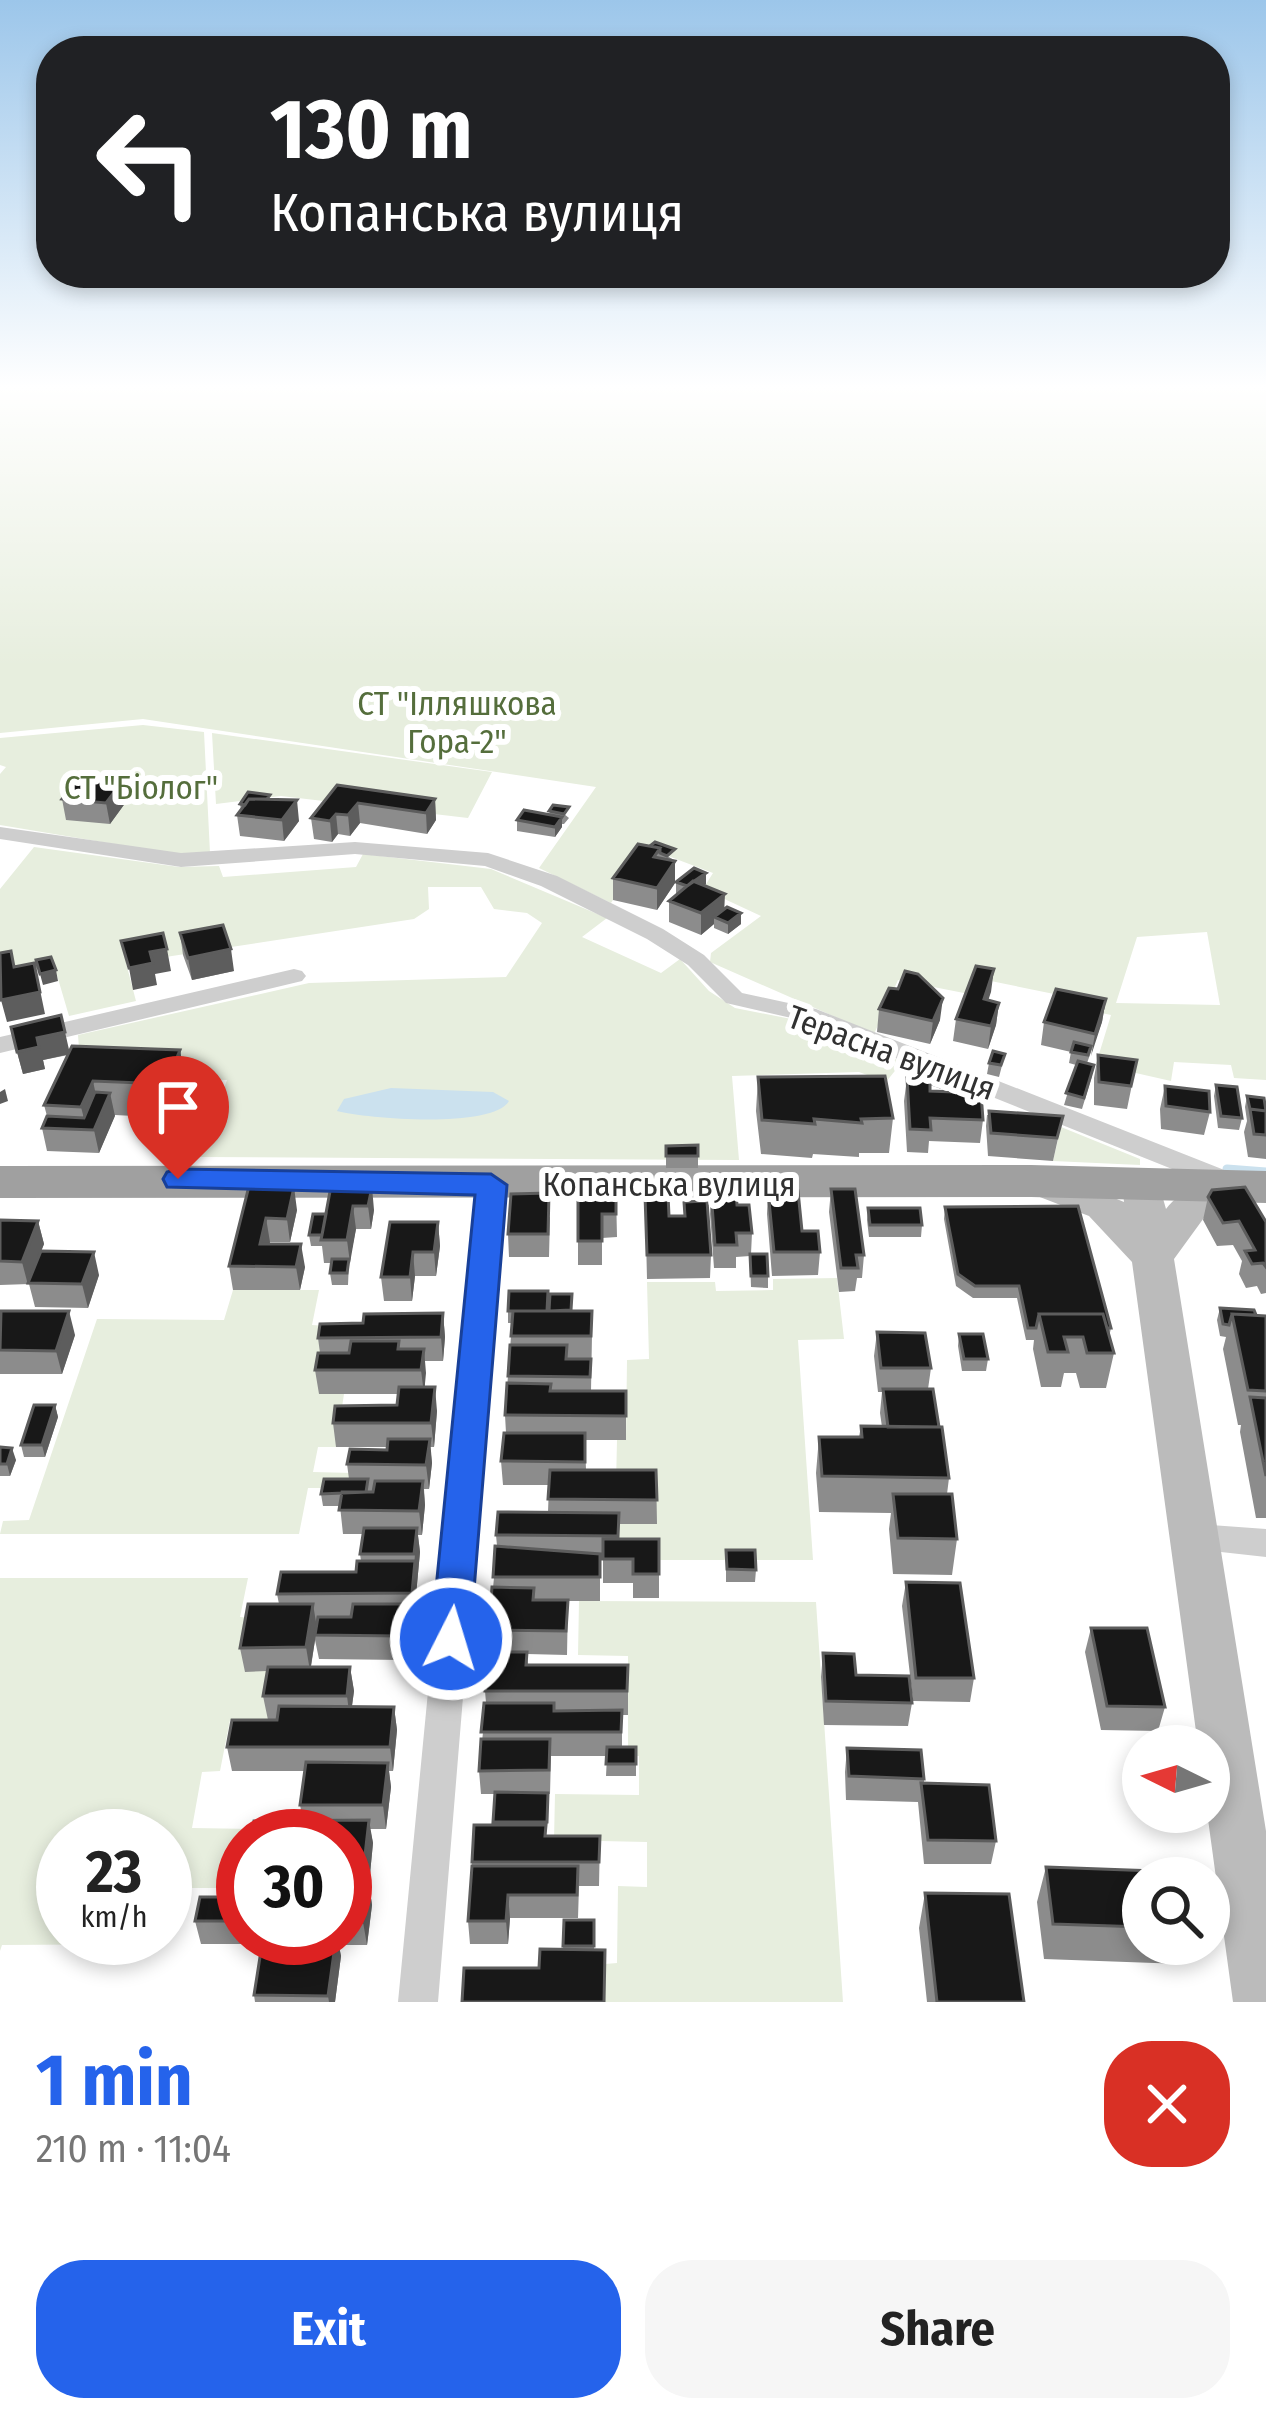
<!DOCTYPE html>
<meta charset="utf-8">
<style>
:root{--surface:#fff;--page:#f6f6f6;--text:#222;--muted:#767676;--accent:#2563eb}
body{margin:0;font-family:"Fira Sans Condensed",sans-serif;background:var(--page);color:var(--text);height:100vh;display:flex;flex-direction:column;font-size:45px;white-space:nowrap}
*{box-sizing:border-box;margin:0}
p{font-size:39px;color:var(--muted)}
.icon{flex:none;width:66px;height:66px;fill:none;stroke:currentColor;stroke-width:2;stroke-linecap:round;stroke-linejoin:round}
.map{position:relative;height:2002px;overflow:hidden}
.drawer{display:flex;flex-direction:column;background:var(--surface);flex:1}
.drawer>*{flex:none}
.banner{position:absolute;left:36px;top:36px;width:1194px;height:252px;border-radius:48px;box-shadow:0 6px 18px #0003;background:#202124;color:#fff;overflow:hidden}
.needle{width:78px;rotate:275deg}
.buttons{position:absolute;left:1122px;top:1725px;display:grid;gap:24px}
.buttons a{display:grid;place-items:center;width:108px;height:108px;border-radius:50%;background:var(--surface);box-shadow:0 6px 18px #0003;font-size:60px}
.speed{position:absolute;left:36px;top:1809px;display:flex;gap:24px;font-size:60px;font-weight:700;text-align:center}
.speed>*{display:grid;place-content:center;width:156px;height:156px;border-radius:50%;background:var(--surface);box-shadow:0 6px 18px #0003;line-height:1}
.speed small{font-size:30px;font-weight:400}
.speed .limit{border:18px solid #d22;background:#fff;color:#111}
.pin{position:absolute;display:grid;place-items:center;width:102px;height:102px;color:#fff;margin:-123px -51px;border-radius:50% 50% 50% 0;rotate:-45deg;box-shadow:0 0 12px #0007}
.pin .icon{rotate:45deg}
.me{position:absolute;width:132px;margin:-66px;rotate:5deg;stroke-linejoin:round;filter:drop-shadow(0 0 9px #0008)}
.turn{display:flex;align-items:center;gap:42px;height:252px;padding:0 36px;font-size:54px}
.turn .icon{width:156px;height:156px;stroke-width:2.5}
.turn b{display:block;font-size:84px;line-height:102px}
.round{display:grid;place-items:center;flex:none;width:126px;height:126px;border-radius:48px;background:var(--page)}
.summary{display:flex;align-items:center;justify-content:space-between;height:204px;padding:0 36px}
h1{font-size:72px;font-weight:700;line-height:90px;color:var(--accent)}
.action{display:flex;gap:24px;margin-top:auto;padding:24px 36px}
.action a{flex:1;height:138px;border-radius:48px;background:var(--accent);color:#fff;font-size:48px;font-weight:700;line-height:138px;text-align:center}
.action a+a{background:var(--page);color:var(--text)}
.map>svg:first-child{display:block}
.green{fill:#e7eede;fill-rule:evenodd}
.water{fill:#cbe1ee}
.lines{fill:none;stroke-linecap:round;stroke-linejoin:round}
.stream{stroke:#cbe1ee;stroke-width:9}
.minor{fill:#cecece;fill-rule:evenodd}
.secondary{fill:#bbb;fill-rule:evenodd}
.trunk{fill:#a0a0a0;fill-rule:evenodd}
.wall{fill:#8c8c8c;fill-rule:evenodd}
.shaded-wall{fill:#5d5d5d}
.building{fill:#181818;stroke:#5d5d5d;stroke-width:3}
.route{fill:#2563eb;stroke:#184099;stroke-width:3}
.labels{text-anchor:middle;stroke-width:12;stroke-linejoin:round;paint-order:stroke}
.park-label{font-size:33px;fill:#556e3c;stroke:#fff}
.street-label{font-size:33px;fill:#313131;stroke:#fff}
</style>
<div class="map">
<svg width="1266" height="2002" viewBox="0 0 1266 2002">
<rect width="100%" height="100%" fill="#fff"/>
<!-- green -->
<path class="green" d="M0 386H1266V1080L1234 1078 1231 1065 1174 1062 1171 1081 1096 1064 1111 1015 1053 1003 1054 994 976 978 969 994 898 980 874 1034 710 962 711 953 761 916 703 889 713 873 647 848 611 903 539 868 596 787 143 719 0 733ZM1207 932 1220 1005 1116 1003 1137 937Z
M143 725 204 732 210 853 174 854 0 825V774L6 767 0 765V738Z
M212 733 492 772 468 818 281 796 216 804Z
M34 847 179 867 219 866 223 877 356 867 363 854 491 869 607 918 582 937 661 973 680 959 709 991 735 1008 817 1024 902 1062 886 1082 859 1072 732 1076 739 1160 200 1157 227 1080 81 1076 78 1035 309 983 506 977 542 923 527 913 494 909 481 887H428L429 909 414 919 126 963 136 1001 69 1016 54 965 0 976V889Z
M1061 1127 1140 1159V1165L1053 1161Z
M837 1278 844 1339 798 1340 813 1560H618L619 1524 656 1523 616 1485 617 1440 626 1439 627 1360 649 1359 647 1282H715L716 1291 773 1290V1279Z
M233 1290H319L312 1325 327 1326 344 1394 336 1447H318L313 1472 353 1473 350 1488H308L299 1534H0L3 1521 29 1520 97 1319 224 1320Z
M0 1578H248L240 1617 254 1618 245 1671H276L268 1720H230L220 1771 202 1772 192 1828 261 1829 260 1836H243V1888H178L166 1944 2 1945 0 1951ZM63 1836H165V1938H63Z
M579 1601 816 1602 843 2002H605V1964L617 1963 618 1886 647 1887V1842L554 1840 555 1794 639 1795V1756H628V1656L578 1655Z"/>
<!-- water -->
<path class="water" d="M391 1088 493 1092 509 1101C493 1129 367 1119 337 1111L344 1099Z"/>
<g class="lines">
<!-- stream -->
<path class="stream" d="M1227 1169 1266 1172"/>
<!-- minor -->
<path class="minor" d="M0 827 181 853 355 842 488 853 557 876 663 929 704 955 742 993 816 1009 1237 1175 1240 1181 1237 1187H1217L800 1020 726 1003 688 965 647 939 541 886 485 866 355 854 181 867 0 839Z
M294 969 302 971 306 976 302 981 0 1053V1037Z
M491 1176 501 1179 505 1185 438 2002H398L477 1185 481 1179Z
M1197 1524 1266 1529V1557L1185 1548 1181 1538 1185 1528Z"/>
<!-- secondary -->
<path class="secondary" d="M1046 1170 1124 1202 1122 1184 1128 1174H1156L1166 1209C1183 1187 1223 1168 1250 1175L1256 1185 1250 1195 1206 1215 1174 1259 1266 1831V2002H1233L1207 1812 1209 1746H1198L1132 1262 1089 1216 1032 1194 1026 1184 1032 1174Z"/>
<!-- trunk -->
<path class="trunk" d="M1031 1165 1266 1171V1203L1031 1197 0 1198V1166Z"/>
</g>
<!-- wall -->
<path class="wall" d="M337 785 435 799 436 820 427 834 360 823 350 836 338 834 332 842 314 839 311 818Z
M62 799 126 802 110 824 66 820Z
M270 799 299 821 284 841 240 836 237 815 241 810 240 804Z
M553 805 569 818 564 824H562V827L555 837 517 831V820L549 814Z
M650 846 674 860 675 883 657 910 613 900V878Z
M706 873V884L704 886 741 924 728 934 714 928V924L701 935 669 922V901L678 894 676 893V882Z
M180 933 234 971 192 980 183 955Z
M994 969 988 1000 999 1003 996 1025 988 1049 953 1041 956 1019Z
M1106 999 1102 1022 1087 1063 1092 1076 1082 1109 1064 1105 1076 1065 1069 1063 1071 1052 1041 1045 1044 1022Z
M879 1009 940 1020 930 1044 877 1032Z
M180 1050 186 1083 173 1118 115 1115 99 1153 47 1151 42 1128 47 1116 44 1105 68 1055 43 1060 45 1069 23 1074 17 1052Z
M1005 1054 999 1077 987 1074 989 1063Z
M1098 1055 1137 1060 1127 1109 1094 1105V1078Z
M928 1072 961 1075 959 1086 955 1092 983 1120 980 1143 929 1141 928 1153 907 1152 904 1101 907 1078 927 1079ZM930 1085 947 1091H930Z
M758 1077 893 1118 889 1153H859V1157L813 1154 812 1158 761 1154 756 1111Z
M1216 1085 1242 1118 1239 1130 1218 1128 1214 1096Z
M1165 1086 1210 1112 1204 1135 1161 1129 1160 1109Z
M1247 1096 1266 1109V1159L1248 1157 1244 1132 1247 1121 1245 1107Z
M987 1115 1063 1116 1053 1161 988 1156 986 1126Z
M698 1145V1168H666V1146Z
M249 1186 297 1210 290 1242H270L269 1244 305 1267 300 1290H233L229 1266Z
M331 1186 374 1210 371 1229H356L349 1263 348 1285H332L330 1273 332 1263H324L322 1246H311L309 1235 326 1214Z
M831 1189 864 1255 862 1278H857L855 1291 839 1292 829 1212Z
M711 1191 737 1205 752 1233 751 1254 768 1276V1288L751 1287 750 1256 736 1257V1268H714L710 1214Z
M768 1191 820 1252 818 1275 772 1276 767 1214Z
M578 1193H616L617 1237 602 1238V1265H578Z
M645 1195 669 1216H684V1202L711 1255 710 1278 647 1279Z
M1208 1197 1266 1222V1293L1261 1294 1257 1286 1246 1288 1239 1274 1242 1261 1233 1245 1217 1246 1203 1220Z
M945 1207 1111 1328 1109 1337 1114 1353 1106 1388H1080L1076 1373H1064L1061 1387H1041L1033 1349 1034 1340H1026L1017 1298H973L956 1286 944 1219Z
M868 1208 922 1225 921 1237H869L867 1220Z
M550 1217 549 1257H509L508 1234Z
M0 1220 38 1221 44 1244 41 1251 99 1275 88 1308 35 1307 29 1284 0 1285Z
M438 1222 440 1246 436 1276H415L412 1301H384L381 1277Z
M1220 1308 1266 1316V1518H1256L1240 1432 1241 1425H1238L1223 1349 1226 1337 1220 1336 1217 1320Z
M508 1311H572L592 1335 591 1391H626V1440H585L586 1470H656L657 1524H619V1539H659V1598H633V1583H603V1560H600V1601H568L567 1655 527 1654 528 1665H628V1715H622V1747H636V1776H606L607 1756H551L550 1794H548L546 1836H600L599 1886H579L578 1918H510L508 1944H470L468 1921 472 1862 493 1825 494 1794H481L479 1771 486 1703 485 1691 490 1652 489 1630 497 1546 496 1535 548 1512 549 1485H503L501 1461 506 1433 505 1415 512 1323H508Z
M443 1313 445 1337 443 1361H425V1387L437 1411 434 1447H430L432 1463 429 1489H424L425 1505 422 1535H418L420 1552 414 1617H405L406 1629 403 1660 319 1659 315 1640 311 1667H350L354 1691 352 1706 394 1707 397 1730 393 1771H389L391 1787 386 1829H370L373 1843 369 1884 372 1905 367 1945H339L341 1956 335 2002H205H255L254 1995 262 1944H201L195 1921 243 1897V1938H345V1836L303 1820 300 1805 305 1771H232L227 1747 268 1720 263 1696 267 1671 245 1672 240 1648 279 1604 277 1594 356 1572 361 1561 360 1554 363 1534H343L340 1506H323L321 1494 349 1479 347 1464 387 1450V1447H336L333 1423 397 1405 398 1394H319L315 1370 320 1353 318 1338 363 1323Z
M0 1314 75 1335 62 1374H0Z
M877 1332 931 1368 928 1389 939 1427 949 1478 947 1494 957 1539 952 1575 893 1574 889 1529 891 1513 819 1512 816 1473 819 1437H859L861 1426 882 1427 880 1413 882 1392H878L874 1356Z
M959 1334 988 1359 986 1371H962L958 1346Z
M55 1405 58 1417 45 1457H24L21 1445Z
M0 1447 16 1460 10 1476H0Z
M726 1550 756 1570 755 1582H726Z
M906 1582 974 1678 970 1702 913 1701 902 1606Z
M1091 1628 1165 1707 1158 1731 1101 1730 1085 1652Z
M823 1653 856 1675 912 1703 908 1726 824 1725 821 1677Z
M847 1748 924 1779V1784L996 1841 991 1864H924L918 1802 846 1800 845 1772Z
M1046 1867 1143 1878V1944H1189L1182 1964 1044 1959 1037 1902Z
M925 1893 1024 2002H927L919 1928Z
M564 1920H594V1950L539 1968 563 1950Z"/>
<!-- shaded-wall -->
<path class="shaded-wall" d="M122 782 126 802 110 824 106 803Z
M435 799 436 820 427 834 426 813Z
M297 800 299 821 284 841 282 820Z
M358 803 360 823 350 836 348 815Z
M336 814 338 834 332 842 330 821Z
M562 817V827L555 837V827Z
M675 861V883L657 910V888Z
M706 873V884L689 898V887Z
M725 894 724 915 714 917V924L701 935V913Z
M741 913V924L728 934V923Z
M167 949 171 971 155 974 157 985 133 990 129 968 150 952Z
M231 949 234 971 192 980 188 958Z
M994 969 991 992 981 1022 984 999Z
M56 970 58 981 43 985 40 974Z
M39 985 45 1014 7 1022 1 1000Z
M943 998 940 1020 930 1044 933 1021Z
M1106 999 1102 1022 1091 1056 1095 1034Z
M999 1003 996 1025 988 1049 991 1026Z
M65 1032 70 1054 43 1060 45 1069 23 1074 17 1052 37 1038Z
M180 1050 186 1083 173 1118 166 1084Z
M961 1075 959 1086 953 1094 955 1083Z
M93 1081 100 1115 87 1130 81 1107Z
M5 1089 8 1101 0 1104V1092Z
M110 1093 115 1116 99 1153 94 1130Z
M294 1187 297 1210 290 1242 287 1219Z
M372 1187 374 1210 371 1229 368 1206Z
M353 1206 356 1229 350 1263 347 1240Z
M266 1218 270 1242 264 1267 260 1244Z
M38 1221 44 1244 28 1285 22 1262Z
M438 1222 440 1246 436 1276 434 1252Z
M301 1244 305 1267 300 1290 296 1267Z
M94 1252 99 1275 88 1308 82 1284Z
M413 1252 415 1276 412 1301 410 1277Z
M69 1311 75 1335 62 1374 56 1351Z
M443 1313 445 1337 443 1361 441 1337Z
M424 1349 426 1373 424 1394 421 1370Z
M435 1387 437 1411 434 1447 431 1423Z
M55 1405 58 1417 45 1457 42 1445Z
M430 1439 432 1463 429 1489 426 1465Z
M12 1448 16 1460 10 1476 7 1464Z
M423 1481 425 1505 422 1535 419 1511Z
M417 1528 420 1552 414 1617 412 1593Z
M313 1604 317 1628 310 1671 306 1647Z
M404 1604 406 1629 403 1660 400 1636Z
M350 1667 354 1691 350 1720 347 1696Z
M394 1707 397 1730 393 1771 390 1747Z
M388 1763 391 1787 386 1829 383 1805Z
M369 1820 373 1843 369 1884 372 1905 367 1945 363 1922 368 1885 364 1864Z
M508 1895 510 1918 508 1944 506 1921Z
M336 1938H337L341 1956 335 2002H329L328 1996Z"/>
<!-- building -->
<path class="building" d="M92 779 122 782 106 803 62 799 74 783 87 785Z
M337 785 435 799 426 813 358 803 348 815 336 814 330 821 311 818Z
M248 792 270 795 267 799H249L245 805 240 804Z
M249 799 297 800 282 820 237 815Z
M553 805 569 807 564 814 549 811Z
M524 810 562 817 555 827 517 820Z
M655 842 675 849 667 856 660 853V848L650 846Z
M638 844 660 848 654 857 675 861 657 888 613 878Z
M694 868 706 873 687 886 676 882Z
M693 881 725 894 701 913 669 901Z
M727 907 741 913 728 923 714 917Z
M223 925 231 949 188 958 180 933Z
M163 933 167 949 150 952 153 963 129 968 121 941Z
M11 951 14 967 34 963 40 992 1 1000 0 953Z
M51 957 56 970 40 974 36 960Z
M976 966 994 969 984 999 999 1003 991 1026 956 1019Z
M905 971 918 974 943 998 933 1021 879 1009 889 988 898 989Z
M1056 989 1106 999 1095 1034 1044 1022Z
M61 1015 65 1032 37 1038 39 1047 17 1052 11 1027Z
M1074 1042 1091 1046 1088 1055 1071 1052Z
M72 1046 180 1050 166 1084 93 1081 81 1107 44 1105Z
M993 1051 1005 1054 1001 1065 989 1063Z
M1098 1055 1137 1060 1131 1086 1099 1082Z
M1078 1061 1094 1065 1084 1098 1066 1093Z
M934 1064 961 1075 955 1083 928 1072Z
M885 1076 893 1118 861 1119 862 1123 814 1119 815 1124 762 1120 758 1077Z
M907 1078 930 1079V1091L981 1093 983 1120 930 1118 931 1130 910 1129Z
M1216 1085 1237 1087 1242 1118 1221 1116Z
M1165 1086 1209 1091 1210 1112 1166 1106Z
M95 1092 110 1093 94 1130 42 1128 47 1116 84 1118Z
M1247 1096 1264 1098 1266 1111 1250 1109Z
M1250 1109 1266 1111V1135L1254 1134Z
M989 1111 1063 1116 1057 1138 991 1133Z
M698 1145V1156H666V1146Z
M249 1186 294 1187 287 1219 266 1218 260 1244H301L296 1267 229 1266Z
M331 1186 372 1187 368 1206H353L347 1240H321Z
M1245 1187 1266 1222V1267L1263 1263 1252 1264 1245 1251 1255 1250 1239 1221 1223 1223 1208 1197 1212 1190Z
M831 1189H855L864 1255H856L858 1268H841Z
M711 1191H736L737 1205H749L752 1233H736L737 1245H715Z
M768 1191H798L802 1231H818L820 1252H774Z
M549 1193 548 1234H508L511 1194Z
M578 1193H616V1214H602V1241H578Z
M645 1195H668L669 1216H685L684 1202 707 1201 711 1255H647Z
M1078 1206 1111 1328H1107L1103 1314H1039L1036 1328H1028L1019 1286H975L958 1274 945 1207Z
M868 1208H920L922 1225H870Z
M313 1214H326L322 1235H309Z
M0 1220 38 1221 22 1262 0 1261Z
M390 1222H438L434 1252H413L410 1277H381Z
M41 1251 94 1252 82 1284 28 1283Z
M750 1254H767L768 1276H751Z
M332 1259H349L347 1273H330Z
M509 1291H548L547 1311H508Z
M550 1294H572L571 1310 549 1311Z
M1220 1308 1254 1310 1256 1315 1232 1314 1229 1325 1223 1324Z
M1 1311H69L56 1351 0 1350Z
M513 1311H592L591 1336H511Z
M443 1313 441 1337 318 1338 320 1324 363 1323 364 1314Z
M1039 1314H1103L1114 1353H1087L1083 1337H1064L1068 1352H1048Z
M1232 1314 1266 1316V1391L1248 1390Z
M877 1332 925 1333 931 1368H881Z
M959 1334H983L988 1359H964Z
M351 1341H399L398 1349H424L421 1370H315L318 1353H349Z
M510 1345H567L566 1359H591L590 1377 508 1376Z
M507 1383 551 1384 550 1391H626V1416L505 1415Z
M399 1387H435L431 1423H333L335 1406 397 1405Z
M883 1389H933L939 1427H888Z
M1250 1397 1266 1398V1476Z
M34 1405H55L42 1445H21Z
M861 1426 942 1427 949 1478 822 1476 819 1437H862Z
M504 1433H585V1462L501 1461Z
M388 1439H430L426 1465 347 1464 350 1449 387 1450Z
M0 1447 12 1448 7 1464H0Z
M550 1470H656L657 1500 548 1499Z
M324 1479H368L366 1492 321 1494Z
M375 1481H423L419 1511 339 1510 342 1492H373Z
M893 1494H952L957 1539 898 1538Z
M498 1512 619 1513 618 1536 496 1535Z
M364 1528H417L414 1554H360Z
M603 1539H659V1574H633V1559H603Z
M495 1546 600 1554V1577H493Z
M726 1550H755L756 1570 727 1569Z
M357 1561H415L412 1593 277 1594 281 1572H356Z
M906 1582 960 1583 974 1678H916Z
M492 1587 534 1588 533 1600H568L566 1631 489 1630Z
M248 1604H313L306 1647 240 1648Z
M353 1604H404L400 1636 315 1635 318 1617H351Z
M1091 1628H1147L1165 1707 1107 1706Z
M488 1652H527L526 1665H628L627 1691H485Z
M823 1653 854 1654 856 1675 909 1676 912 1703 826 1701Z
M268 1667H350L347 1696H263Z
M484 1703H554V1711L622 1710 621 1732H481Z
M279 1706 394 1707 390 1747H227L232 1720H277Z
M481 1739H550L549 1770 479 1771Z
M607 1747H636V1764H606Z
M847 1748 921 1750 924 1779 849 1776Z
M306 1762 388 1763 383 1805H300Z
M921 1783 989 1785 996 1841 928 1840Z
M495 1792 548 1793 547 1822H493Z
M369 1820 364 1864H345V1836H252L254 1821Z
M474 1825H546L545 1836H600L599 1862H472Z
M472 1866H578L577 1895H508L506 1921H468Z
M1046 1867 1182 1872 1183 1878H1143V1927L1053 1924Z
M345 1881H368L363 1922H345Z
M925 1893 1009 1894 1024 2002H937Z
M200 1897H243V1921H195Z
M564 1920H594V1946H563Z
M263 1938H336L328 1996 254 1995Z
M540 1949 605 1950 604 2002H462L464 1968H539Z"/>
<!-- sky -->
<linearGradient id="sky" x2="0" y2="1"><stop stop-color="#9cc6ea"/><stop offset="0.58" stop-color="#fff"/><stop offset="1" stop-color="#fff" stop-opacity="0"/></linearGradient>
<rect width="1266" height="667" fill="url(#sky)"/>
<!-- route -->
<path class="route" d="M178 1169 491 1174 507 1185 470 1639 464 1651 451 1656 437 1651 431 1639 475 1195 167 1187 163 1179 167 1172Z"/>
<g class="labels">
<!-- park labels -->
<g class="park-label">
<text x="457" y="715">СТ "Ілляшкова<tspan x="457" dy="38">Гора-2"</tspan></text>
<text x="141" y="799">СТ "Біолог"</text>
</g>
<!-- street labels -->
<g class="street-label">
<text transform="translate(892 1052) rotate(20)" y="12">Терасна вулиця</text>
<text x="669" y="1196">Копанська вулиця</text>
</g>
</g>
</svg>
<div class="buttons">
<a><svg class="needle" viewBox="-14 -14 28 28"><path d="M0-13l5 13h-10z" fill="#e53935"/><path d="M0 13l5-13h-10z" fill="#767676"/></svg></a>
<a><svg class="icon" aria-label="search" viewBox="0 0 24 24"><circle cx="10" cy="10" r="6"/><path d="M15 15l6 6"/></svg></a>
</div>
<div class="speed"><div>23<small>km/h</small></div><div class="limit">30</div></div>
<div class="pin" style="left:178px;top:1179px;background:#d93025"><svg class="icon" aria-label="arrive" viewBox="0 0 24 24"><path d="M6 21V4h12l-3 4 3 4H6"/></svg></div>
<svg class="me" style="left:451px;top:1639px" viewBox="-20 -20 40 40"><circle r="17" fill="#2563eb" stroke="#fff" stroke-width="3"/><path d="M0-11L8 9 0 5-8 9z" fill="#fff"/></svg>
<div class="banner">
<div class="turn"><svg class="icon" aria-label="left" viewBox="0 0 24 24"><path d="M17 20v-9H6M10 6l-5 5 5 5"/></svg><div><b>130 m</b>Копанська вулиця</div></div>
</div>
</div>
<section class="drawer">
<div class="summary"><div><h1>1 min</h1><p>210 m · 11:04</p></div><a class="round" style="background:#d93025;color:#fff"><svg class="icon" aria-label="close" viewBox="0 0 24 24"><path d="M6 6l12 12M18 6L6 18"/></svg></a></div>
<div class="action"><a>Exit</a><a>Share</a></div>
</section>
